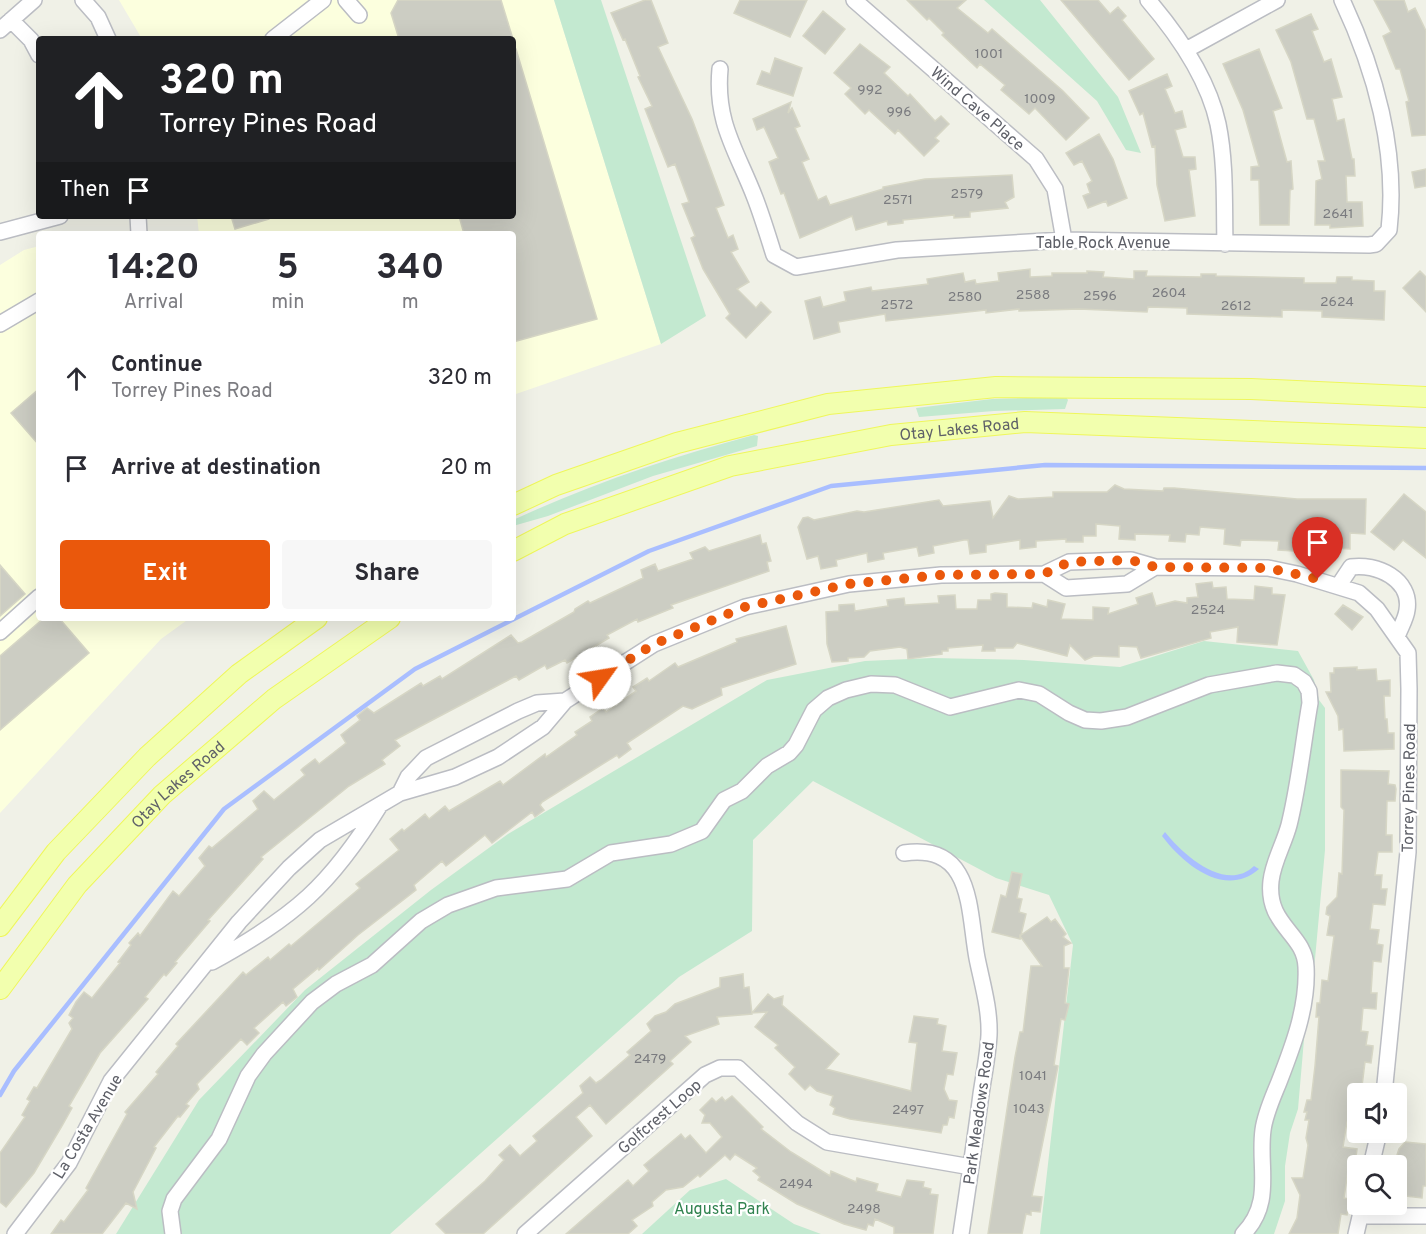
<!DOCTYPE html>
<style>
:root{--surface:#fff;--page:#f7f7f7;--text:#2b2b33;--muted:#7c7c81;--accent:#ea580c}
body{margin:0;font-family:Overpass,sans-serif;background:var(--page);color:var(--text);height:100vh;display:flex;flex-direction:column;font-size:22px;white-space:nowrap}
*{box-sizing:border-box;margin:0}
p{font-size:20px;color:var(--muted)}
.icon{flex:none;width:33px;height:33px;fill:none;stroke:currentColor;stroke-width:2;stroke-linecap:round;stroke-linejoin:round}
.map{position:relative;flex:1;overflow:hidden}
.drawer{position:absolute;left:36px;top:231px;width:480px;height:390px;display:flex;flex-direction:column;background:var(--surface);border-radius:6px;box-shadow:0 6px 24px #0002}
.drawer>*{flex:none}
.banner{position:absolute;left:36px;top:36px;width:480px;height:183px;border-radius:6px;box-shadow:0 6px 24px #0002;background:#202124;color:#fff;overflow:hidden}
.controls{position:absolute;left:1347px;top:1083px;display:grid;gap:12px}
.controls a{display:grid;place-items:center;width:60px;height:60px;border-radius:6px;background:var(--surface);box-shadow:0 6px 24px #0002;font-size:30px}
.pin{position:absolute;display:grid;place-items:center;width:51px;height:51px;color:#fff;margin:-62px -26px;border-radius:50% 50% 50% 0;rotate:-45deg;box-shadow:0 0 6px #0007}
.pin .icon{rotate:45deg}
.me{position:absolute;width:66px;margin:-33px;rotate:58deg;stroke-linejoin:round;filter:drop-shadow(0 0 4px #0008)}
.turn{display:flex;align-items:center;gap:21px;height:126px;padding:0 24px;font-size:27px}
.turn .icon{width:78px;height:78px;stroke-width:2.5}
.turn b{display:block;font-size:42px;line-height:51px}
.then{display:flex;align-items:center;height:57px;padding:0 24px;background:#0003;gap:12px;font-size:22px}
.eta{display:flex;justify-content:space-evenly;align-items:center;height:102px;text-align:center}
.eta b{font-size:36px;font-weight:700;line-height:42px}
.primary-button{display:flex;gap:12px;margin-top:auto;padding:12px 24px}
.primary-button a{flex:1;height:69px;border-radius:6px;background:var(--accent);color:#fff;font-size:24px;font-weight:700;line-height:69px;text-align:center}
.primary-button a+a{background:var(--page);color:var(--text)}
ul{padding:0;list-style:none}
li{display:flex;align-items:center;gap:18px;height:90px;padding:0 24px}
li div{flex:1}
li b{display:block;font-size:22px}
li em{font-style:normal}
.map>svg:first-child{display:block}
.commercial{fill:#fcffde}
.green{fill:#c3e9d0}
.water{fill:#a9beff}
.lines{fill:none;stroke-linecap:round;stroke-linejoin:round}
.stream{stroke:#a9beff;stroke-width:4.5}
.building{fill:#cccdc3;stroke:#d6d6c5;stroke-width:1.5}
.minor-casing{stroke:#bbbdc3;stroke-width:18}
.major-casing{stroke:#eff75b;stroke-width:22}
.minor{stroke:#fff;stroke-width:15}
.major{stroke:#f2ffae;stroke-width:20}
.route{stroke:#ea580c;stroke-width:10;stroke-dasharray:0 18}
.labels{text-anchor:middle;stroke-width:4.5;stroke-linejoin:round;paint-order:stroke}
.number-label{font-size:14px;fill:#7a7b7f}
.street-label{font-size:16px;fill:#5e6068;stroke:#fff}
.park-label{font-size:16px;fill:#318350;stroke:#fff}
</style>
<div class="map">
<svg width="1426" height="1234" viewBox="0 0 1426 1234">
<rect width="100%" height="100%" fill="#f0f1e7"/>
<!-- commercial -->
<path class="commercial" d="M119 0H554L661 344 513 395V234H199L197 216H513V39H142Z
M39 246V618H190L161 639 0 813V265L24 250Z"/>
<!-- green -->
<path class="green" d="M554 0H601L706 316 661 344Z
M984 0H1040L1118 97 1141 153 1126 150 1097 101Z
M1066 397 1068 400 1065 409 994 411 919 417 916 408 992 399Z
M754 435 758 436 757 446 653 476 548 516 513 526V520C591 484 671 457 754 435Z
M1204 641 1298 651 1314 680 1319 700 1325 708V850L1315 959 1308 993 1298 1109 1290 1133 1285 1166V1201L1274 1234H1040L1073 945 1049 895 996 878 813 781 753 840 752 931 679 977 390 1234H116L199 1100 305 990 431 890 508 834 767 680 865 661 932 658 1024 660 1120 667Z
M726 1179 794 1224 821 1234H642L690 1190Z"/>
<!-- water -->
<path class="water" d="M1165 832C1183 855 1226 893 1254 866L1259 869C1225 899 1183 864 1162 836Z"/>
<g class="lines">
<!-- stream -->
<path class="stream" d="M0 1095 14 1071 224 809 415 669 649 551 831 486 1045 465 1426 468"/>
</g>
<!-- building -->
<path class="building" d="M398 0H501L513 39H399L391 13Z
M645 0H651L668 43 658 47 692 119 724 205 716 208 728 238 733 235 738 249 731 252 749 282 737 289 756 308 761 302 771 312 746 338 726 318 730 314 703 269 691 238 695 236 682 204 689 202 675 164 668 167 645 109 652 106 638 77 640 76 625 39 623 40 611 13Z
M740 0H807L790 37 734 13Z
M907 0H966L957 8 988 33 992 29 1063 91 1089 118 1066 140 1035 108 1029 114 1001 90 1005 85 980 64 977 68 942 35 944 33 929 18 927 20Z
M1061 0H1098L1110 14 1118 7 1126 16 1122 20 1154 59 1129 80Z
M1374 0H1404L1408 12 1415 8 1426 31V135L1412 136 1406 102 1409 101 1400 69H1396L1383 36 1391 32Z
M823 11 845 29 825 54 803 36Z
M1311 14 1318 29 1312 31 1324 62 1331 59 1342 97 1332 99 1337 121 1344 119 1352 159H1354L1355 176H1346L1347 202H1362L1363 226 1330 228V225H1315L1316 181 1322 179 1318 161H1325L1314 119H1307L1291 62 1276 30Z
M860 44 890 67 884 73 908 96 910 94 935 121 941 116 949 124 935 138 939 141 924 156 898 130 895 134 869 110 865 114 845 94 851 88 834 73Z
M513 49H516L597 319 513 342V234H464L459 216H513Z
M1259 49 1282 108 1273 111 1287 162 1291 161 1293 189 1290 190 1289 225H1260L1259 180H1251V167L1259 166 1243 110 1223 64Z
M775 58 802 68 793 96 757 84 762 71 770 74Z
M1167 74 1172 86 1165 89 1175 113 1182 111 1186 127 1175 130 1183 157H1195L1196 169 1189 170 1195 216 1165 221 1157 185 1155 146 1152 147 1143 113 1140 115 1129 91Z
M791 102 788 113 792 108 800 126 795 128 809 159 802 162 818 200 826 196 830 205 883 189V187L925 179 1012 175 1014 197 1005 202 1008 208 970 212V217L954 218V215L903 220V223L888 225 887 221 856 230 852 216 800 238 784 193 781 194 769 162 778 158 764 127 757 130 753 119Z
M1099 134 1113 159 1127 198 1108 206 1106 201 1088 208 1083 196 1090 193 1087 184 1092 181 1082 161 1074 165 1066 153Z
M1426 169V186L1415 188 1412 172Z
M231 216H268L269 219 235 229Z
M1030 269V277L1052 276V273H1087V271L1104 272 1103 277 1134 279V271H1147L1146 276 1201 277V274H1216V276L1304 278V283H1336L1337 277H1352V280L1374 281V291H1385L1384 320 1322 317V311L1282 310V317L1187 314V308L1148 307 1147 312 1079 309 1019 311V309L986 313V310L886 321 885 314 838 322 840 332 814 339 805 301 820 297 823 307 846 301 844 292 871 287 872 291 928 284 927 279 963 273 965 282 975 280 976 284 999 281 998 273Z
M1420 271 1426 277V312L1403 288Z
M39 389V445L11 413Z
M1115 485 1124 489 1163 491 1164 488H1174L1297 499H1366L1365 534 1350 533V549L1333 548V541L1295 536 1294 551 1278 550 1279 541 1241 540 1240 546 1224 544 1225 529 1200 527 1199 535 1186 534 1185 542 1169 541 1170 535 1135 534V540L1119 539 1120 526 1096 524V536H1083V542H1066V539L1036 541V547L1020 549V540L986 545V552L970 554 968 540H964L933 546 934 553 919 556 917 547 883 553 884 559 868 562 867 553 836 560 837 566 821 569 818 556 807 559 798 527 803 518 808 517 814 520 857 511 864 512 939 500 943 506 990 501 993 518 1009 496 1018 499 1053 497V492H1107Z
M1404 494 1426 512V558L1403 540 1394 550 1371 532Z
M760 535 762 544 766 543 771 561 767 562 769 571 671 605 673 608 638 622 637 619 607 635 609 638 567 663 565 660 547 669 545 665 519 680 516 676 421 726 395 740 400 746 382 760 385 764 349 786 261 857 263 859 208 920 210 921 175 962 177 963 166 976 164 974 145 997 148 999 100 1053 69 1106 72 1108 62 1126 34 1173 6 1207 0 1202V1153L25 1117 22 1115 30 1101 27 1099 34 1087 37 1088 72 1029 69 1023 73 1018 69 1015 76 1002 84 992 92 998 120 963 118 962 131 945 129 943 138 933 140 936 173 891 179 896 205 866 199 858 209 846 212 848 258 809 253 801 264 791 274 800 305 775 301 770 303 768 315 759 319 764 346 743 341 735 360 720 357 716 367 708 374 713 421 683 423 686 440 676 442 679 511 635 518 643 522 642 574 612 575 609 588 601 590 603 643 578 641 570 655 564 658 571 693 559 690 553 705 547 709 551Z
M0 565 25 594 0 616Z
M1212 582 1213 588 1226 587 1227 599 1254 600 1255 586 1272 588V594L1285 595 1277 645 1237 642 1238 627 1210 632 1211 638 1141 658 1137 647 1119 646V657L1094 656 1085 660 1070 645 1067 656 1017 643 1013 648H995V651H982L983 645 948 648V651H942V654L908 659 907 649 900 647 870 651 864 657 848 658V661L832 662 827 644 826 612 839 611V605L854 604 855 611 888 606 887 600 904 598 905 605 939 603 938 596 955 595 956 609H977L978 600H991V594L995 593 1007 594V607L1032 608 1033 603 1047 607 1048 600 1065 604 1061 619 1093 620V607L1109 608 1108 614 1138 604 1136 598 1152 593 1156 606 1175 601 1187 603V598L1198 597 1196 584Z
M1343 605 1363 617 1352 630 1335 614Z
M44 618H59L89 653 0 730V656Z
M786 626 796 664 721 688 722 695 692 709 683 706 627 743 631 749 619 758 617 755 542 802 540 805 544 810 535 817 532 812 492 843 485 835 446 866 442 861 414 885 416 890 358 935 319 970 318 968 293 989 297 997 286 1006 283 1002 254 1028 259 1033 247 1045 241 1039 197 1084 199 1089 186 1104 189 1106 180 1117 178 1116 154 1147 156 1148 133 1192 137 1209 126 1203 102 1234H51L61 1220 64 1222 88 1190 86 1188 127 1114 125 1112 158 1074 156 1072 178 1046 176 1044 243 972 246 975 268 957 270 960 289 944 291 946 360 888 356 884 399 850 390 839 402 829 404 831 425 814 429 819 445 806 449 811 500 781 503 785 545 754 546 757 577 735 575 732 592 721 590 717 603 708 606 712 636 691 633 687 647 678 649 681 675 663 678 667 737 642 736 639Z
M1357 667V670L1376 669 1377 681 1390 680V696H1384L1385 719H1387L1388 733H1394V749L1344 751 1343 729 1339 730 1338 716 1326 692H1331L1330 673H1334V668Z
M1341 770 1389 771 1388 784 1395 785 1396 789 1395 801H1387L1386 835H1392V852H1378L1375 875H1382L1381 889H1387L1385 905 1373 904 1370 929 1379 930 1377 944 1383 945 1381 962 1373 961 1371 993H1377L1376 1009 1363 1008 1361 1031 1368 1032 1366 1045 1373 1046V1048L1371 1063 1365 1062 1361 1094H1358V1111L1353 1110 1352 1122H1347L1343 1147 1357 1149 1355 1165 1349 1164 1344 1198 1349 1199 1347 1215 1341 1214 1338 1234H1289L1297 1218 1300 1195 1292 1178H1303L1308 1145 1306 1138 1309 1120H1305L1307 1112H1304L1307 1100H1311L1315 1066 1319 1017H1316L1317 1003H1320L1322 980 1328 981 1334 936 1327 935 1330 916 1326 914 1327 907 1337 897 1339 873 1342 874 1344 810 1341 807Z
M1012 872 1022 874 1017 898 1022 899 1019 912 1026 914 1021 935 1047 917 1051 922 1055 919 1066 934 1063 937 1071 943 1064 946V968H1069L1065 1003 1069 1004 1065 1020 1061 1019 1054 1065 1058 1066 1032 1196 1042 1197 1040 1212 1031 1211V1215L1026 1214 1022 1234H988L1015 1057 1020 1032H1023L1031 966H1042L1020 936V939L992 932 1001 895 1006 897Z
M743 974 744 988 749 987 752 1014 717 1017 719 1024 685 1036 691 1042 670 1061 673 1064 606 1124 590 1105 576 1117 592 1136 483 1234H446L436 1224 485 1181 504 1160 499 1155 510 1145 520 1156 537 1141 533 1136 583 1093 580 1086 590 1077 596 1083 601 1080 630 1055 627 1052 651 1031 647 1024 655 1016 666 1012 675 1004 720 987V978Z
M768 994 774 999 783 996 782 1005 839 1054 826 1069 911 1091 917 1043 909 1042 914 1016 938 1019 937 1024 946 1026 942 1051 957 1053 953 1075 947 1074 944 1089 949 1100 957 1101 954 1118 949 1117 947 1125H943L941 1133 850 1119 833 1114 835 1108 830 1105 833 1096 817 1091 810 1085 805 1090 789 1074 795 1067 775 1048 778 1045 755 1027 767 1012 752 1013Z
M732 1096 763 1127 761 1129 791 1152 830 1176 831 1171 856 1182 857 1178 878 1184 876 1191 901 1197 907 1180 924 1182 923 1187 931 1189 930 1194 938 1195 933 1234H894V1227L875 1219 873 1226 868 1224 866 1230 844 1224 797 1204 758 1180 760 1177 753 1171 757 1168 735 1154 730 1160 725 1155 700 1177 698 1175 683 1187 666 1190 652 1202 653 1206 632 1220 637 1226 628 1234H566L628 1180 633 1186 649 1171 644 1165 681 1134 685 1139 690 1135 706 1153 722 1137 710 1123H702L705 1115 700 1110 712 1098 716 1102 722 1097 725 1101Z
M1405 1142 1426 1144V1186H1423L1422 1198 1406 1196V1190L1396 1189V1158L1399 1149Z"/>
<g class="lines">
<defs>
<path id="minor" d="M83 0 98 17 108 39
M346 0 359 15
M854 0 1036 159 1055 189 1064 240
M1148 0C1178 35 1208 78 1218 124 1226 163 1224 205 1225 244
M11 20 31 40 39 55
M0 30 34 0
M273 39 323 0
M1186 50 1277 0
M720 69C715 123 737 151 755 198 762 216 768 236 774 255L796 267 897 250 1064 240 1369 245 1376 244 1389 230C1398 152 1375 70 1342 0
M138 216 139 234
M0 232 60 216
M0 324 39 301
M1044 574 1066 588 1127 584 1155 567
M1339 585 1351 567C1376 563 1412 579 1407 610 1406 619 1400 628 1397 637
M0 632 39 597
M400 793 408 777 426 758 518 711 537 703 565 701
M904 853C974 843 968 910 977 958 982 983 990 1009 989 1035 988 1054 984 1074 981 1094 975 1141 968 1187 961 1234
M212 962C295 916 330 886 380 805
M1371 1166 1379 1132
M1360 1216H1426
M15 1234 69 1163 111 1081 239 922 289 868 320 840 400 793 455 777 498 757 543 727 565 701 654 644 745 607 849 584 941 575 1044 574 1069 562 1131 560 1155 567 1268 568 1297 574 1359 593 1377 609 1408 653 1409 689 1408 852 1384 1094
M173 1234 170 1211 174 1199 219 1139 248 1076 264 1054 312 1002 336 984 372 965 421 921 448 905 496 888 567 879 611 853 671 844 702 831 724 800 742 791 767 766 789 753 796 745 814 710 828 698 846 690 871 684 895 685 950 707 1019 690 1039 694 1069 713 1085 720 1101 721 1127 717 1209 685 1277 673 1294 675 1304 682 1309 691 1310 703C1303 743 1299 785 1289 825 1284 844 1273 862 1271 881 1266 926 1305 933 1306 967 1308 1007 1293 1046 1279 1082 1273 1097 1265 1114 1263 1130 1258 1167 1274 1203 1243 1234
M525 1234 705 1075 720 1068H738L797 1123 827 1142 971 1167
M1356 1234 1363 1204"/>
<g id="major">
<path d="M513 505 556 485 677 443 828 404 996 387 1251 389 1426 397"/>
<path id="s1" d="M513 551 565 524 730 466 891 435 1025 422 1426 438"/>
<path d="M0 926 56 852 147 757 239 674 317 618"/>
<path id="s2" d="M0 989 77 885 162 795 274 699 390 618"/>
</g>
</defs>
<!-- minor casing -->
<use href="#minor" class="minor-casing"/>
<!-- major casing -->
<use href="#major" class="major-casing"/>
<!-- minor -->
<use href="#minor" class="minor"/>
<!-- major -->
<use href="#major" class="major"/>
</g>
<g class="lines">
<!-- route -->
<path class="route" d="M600 678 654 644 745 607 849 584 941 575 1044 574 1069 562 1131 560 1155 567 1268 568 1318 579"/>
</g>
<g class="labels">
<!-- number labels -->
<g class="number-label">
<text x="989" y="58">1001</text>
<text x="870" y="94">992</text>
<text x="1040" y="103">1009</text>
<text x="899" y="116">996</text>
<text x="967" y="198">2579</text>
<text x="898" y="204">2571</text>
<text x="1338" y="218">2641</text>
<text x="1169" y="297">2604</text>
<text x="1033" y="299">2588</text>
<text x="1100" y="300">2596</text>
<text x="965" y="301">2580</text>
<text x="1337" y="306">2624</text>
<text x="897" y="309">2572</text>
<text x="1236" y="310">2612</text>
<text x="1208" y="614">2524</text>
<text x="650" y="1063">2479</text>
<text x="1033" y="1080">1041</text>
<text x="1029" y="1113">1043</text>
<text x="908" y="1114">2497</text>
<text x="796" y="1188">2494</text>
<text x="864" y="1213">2498</text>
</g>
<!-- street labels -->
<g class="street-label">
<text transform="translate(978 108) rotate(41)" y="6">Wind Cave Place</text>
<text x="1103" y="248">Table Rock Avenue</text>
<text dy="6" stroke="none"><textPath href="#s1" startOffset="466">Otay Lakes Road</textPath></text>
<text dy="6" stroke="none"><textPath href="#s2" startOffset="272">Otay Lakes Road</textPath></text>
<text transform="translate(1408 788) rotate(-89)" y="6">Torrey Pines Road</text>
<text transform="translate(978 1113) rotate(-82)" y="6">Park Meadows Road</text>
<text transform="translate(659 1116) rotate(-41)" y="6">Golfcrest Loop</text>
<text transform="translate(87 1126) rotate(-59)" y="6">La Costa Avenue</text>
</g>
<!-- park labels -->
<g class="park-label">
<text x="722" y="1214">Augusta Park</text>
</g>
</g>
</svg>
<div class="controls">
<a><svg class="icon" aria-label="sound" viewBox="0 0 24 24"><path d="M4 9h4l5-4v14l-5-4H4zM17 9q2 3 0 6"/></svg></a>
<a><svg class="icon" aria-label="search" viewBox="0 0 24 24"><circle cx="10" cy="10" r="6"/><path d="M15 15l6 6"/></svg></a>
</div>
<div class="pin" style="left:1318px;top:579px;background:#d93025"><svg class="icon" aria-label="arrive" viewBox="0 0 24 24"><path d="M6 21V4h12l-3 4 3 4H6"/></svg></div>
<svg class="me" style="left:600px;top:678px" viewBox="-20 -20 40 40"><circle r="19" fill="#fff"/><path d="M0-13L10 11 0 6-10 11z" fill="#ea580c"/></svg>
<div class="banner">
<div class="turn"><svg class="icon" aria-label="ahead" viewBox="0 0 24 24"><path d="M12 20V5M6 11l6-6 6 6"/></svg><div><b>320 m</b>Torrey Pines Road</div></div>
<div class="then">Then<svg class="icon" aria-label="arrive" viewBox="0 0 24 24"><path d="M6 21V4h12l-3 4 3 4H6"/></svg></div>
</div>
<section class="drawer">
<div class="eta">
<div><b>14:20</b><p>Arrival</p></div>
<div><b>5</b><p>min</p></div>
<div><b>340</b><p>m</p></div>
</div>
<ul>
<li><svg class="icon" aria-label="ahead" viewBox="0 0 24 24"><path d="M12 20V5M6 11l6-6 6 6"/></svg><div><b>Continue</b><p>Torrey Pines Road</p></div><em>320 m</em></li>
<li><svg class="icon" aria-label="arrive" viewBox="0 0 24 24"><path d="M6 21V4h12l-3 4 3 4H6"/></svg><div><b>Arrive at destination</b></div><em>20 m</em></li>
</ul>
<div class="primary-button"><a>Exit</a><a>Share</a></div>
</section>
</div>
